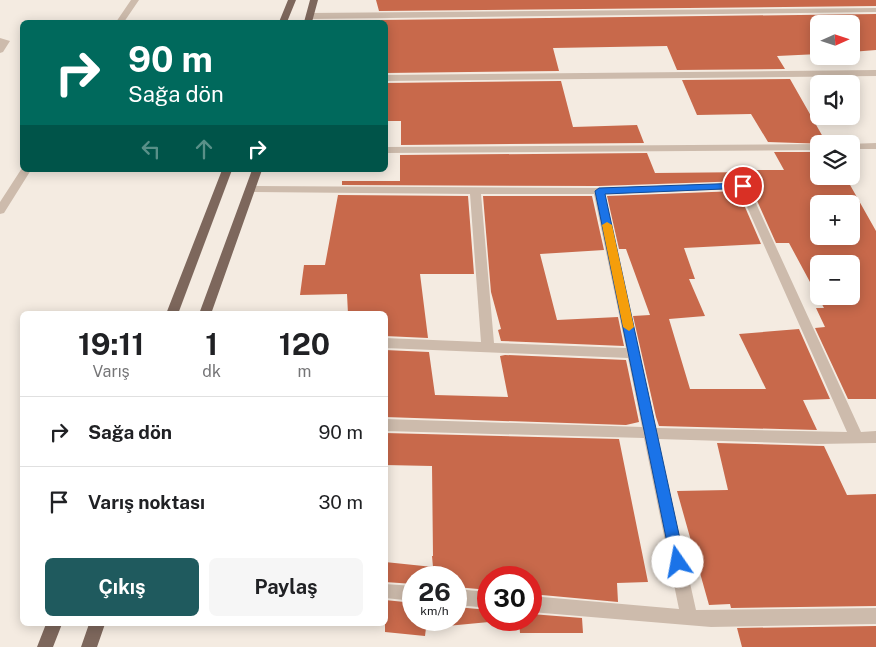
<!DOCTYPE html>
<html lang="tr">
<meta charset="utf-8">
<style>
:root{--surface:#fff;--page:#f6f6f6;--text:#202124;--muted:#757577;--line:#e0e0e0;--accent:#1f5a5e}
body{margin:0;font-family:"Public Sans",sans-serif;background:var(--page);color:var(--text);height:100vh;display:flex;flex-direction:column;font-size:19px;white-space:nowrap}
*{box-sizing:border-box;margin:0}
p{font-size:16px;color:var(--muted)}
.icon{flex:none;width:28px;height:28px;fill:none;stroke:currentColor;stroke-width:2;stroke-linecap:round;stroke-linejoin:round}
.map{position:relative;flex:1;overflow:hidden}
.drawer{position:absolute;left:20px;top:311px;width:368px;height:315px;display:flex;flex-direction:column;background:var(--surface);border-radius:8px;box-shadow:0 2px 12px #0003}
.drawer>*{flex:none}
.hud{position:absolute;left:20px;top:20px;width:368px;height:152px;border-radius:8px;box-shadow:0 2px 12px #0003;background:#00695c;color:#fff;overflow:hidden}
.needle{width:32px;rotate:87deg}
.fabs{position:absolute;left:810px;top:15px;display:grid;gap:10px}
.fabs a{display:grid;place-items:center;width:50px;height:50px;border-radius:8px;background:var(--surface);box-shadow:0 2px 12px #0003;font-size:25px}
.speed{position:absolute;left:402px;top:566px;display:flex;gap:10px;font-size:25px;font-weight:700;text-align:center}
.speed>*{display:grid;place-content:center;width:65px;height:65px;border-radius:50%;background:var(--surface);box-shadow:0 2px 12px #0003;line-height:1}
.speed small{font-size:12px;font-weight:400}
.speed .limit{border:8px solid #d22;background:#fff;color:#111}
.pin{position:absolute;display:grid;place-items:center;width:42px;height:42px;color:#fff;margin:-21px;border:2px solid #fff;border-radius:50%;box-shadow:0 1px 5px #0007}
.me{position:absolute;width:55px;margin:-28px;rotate:348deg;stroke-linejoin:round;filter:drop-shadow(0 0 4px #0008)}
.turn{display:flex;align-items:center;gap:18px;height:105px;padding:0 25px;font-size:22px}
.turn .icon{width:65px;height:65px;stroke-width:2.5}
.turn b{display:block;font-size:35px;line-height:42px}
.lanes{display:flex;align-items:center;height:48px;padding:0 25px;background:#0003;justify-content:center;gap:25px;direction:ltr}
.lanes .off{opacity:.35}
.eta{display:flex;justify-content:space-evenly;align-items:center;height:85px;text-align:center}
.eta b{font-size:30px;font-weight:700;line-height:35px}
.button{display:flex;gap:10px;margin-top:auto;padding:10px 25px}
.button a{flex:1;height:58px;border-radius:8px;background:var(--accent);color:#fff;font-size:20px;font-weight:700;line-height:58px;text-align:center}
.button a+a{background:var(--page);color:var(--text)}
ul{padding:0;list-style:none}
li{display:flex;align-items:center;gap:15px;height:70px;padding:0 25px;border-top:1px solid var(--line)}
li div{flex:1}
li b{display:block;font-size:19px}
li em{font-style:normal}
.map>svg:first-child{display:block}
.building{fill:#c8694b;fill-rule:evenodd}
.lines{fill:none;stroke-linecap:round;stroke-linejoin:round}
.minor{fill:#cdbbac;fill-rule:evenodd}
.major{fill:#7d675c;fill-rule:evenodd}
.route{fill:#1a73e8;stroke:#114b97}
.slow{fill:#f59e0b}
</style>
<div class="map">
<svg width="876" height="647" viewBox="0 0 876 647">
<rect width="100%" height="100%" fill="#f4ebe1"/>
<!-- building -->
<path class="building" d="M376 0H876V6L379 11Z
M876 14V50L851 52V24H819V54L777 56 785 69 677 70 667 46 553 48 559 71 385 73V22H381V20Z
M790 79 827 144 768 142 751 114 697 115 682 80Z
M561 81 573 127 637 125 644 143 401 145V121H385V83Z
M774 152H819V176H845L876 231V399H848L815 328 825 327 816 308H824L789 243H776L750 185 744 181 599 186 342 185V181H400V155L647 153 655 173 756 172 755 170H784ZM819 204H851V236H819ZM819 264H851V296H819Z
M738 191 761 244 684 248 695 279H689L705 316 669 319 690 389H766L739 334 799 329 830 399 803 400 817 430 659 426 656 417 633 316 650 315 626 249H619L607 196Z
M338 195 468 196 474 274H420L428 338 385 336V314H348L347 294 300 295 304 265H325Z
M483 196H592L604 250 540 254 557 320 618 317 624 346 501 341 498 330 501 329 491 292Z
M385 350 429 352 435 395 508 397 500 356 505 355 626 360 639 422 626 425 385 417Z
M385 433 619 439 648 582 617 583 618 602 531 594V578H489V590L456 587V578H414V584L385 582V562L433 567 432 556H433L432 466 385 465Z
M717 443 824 446 847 495 876 494V606L731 608 730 604 709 605 677 491 728 490Z
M385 600 414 603V620H456V607L489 610V620H510L426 628 425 636 385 632Z
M531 614 582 618 583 633H520L519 620H531Z
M876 626V647H742L737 628Z"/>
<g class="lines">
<!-- minor -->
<path class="minor" d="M131 0H139L124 22H116Z
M876 8V12L310 19 306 16 310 13Z
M0 38 10 41 3 52 0 53Z
M876 70V76L385 81V75Z
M876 143V149H851V144H848Z
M819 144V150L385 153V147Z
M22 168V170H31L4 213 0 214V202Z
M743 183 748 186 861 432 876 431V443L817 444 658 439 696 610 876 608V624L711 627 531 612V596L679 609 644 438 385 431V419L642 427 628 358 385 348V338L481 342 470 194 250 192 245 189 250 186 599 188ZM739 189 847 432 656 428 605 194ZM481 194H594L626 348 494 343Z
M385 584 414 586V601L385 598Z
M456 589 489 592V608L456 605Z"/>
<!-- major -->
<path class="major" d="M288 0H296L287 22H279Z
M310 0H318L312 22H304Z
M222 170H232L178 314H166Z
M252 170H262L211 314H199Z
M46 624H62L53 647H37Z
M89 624H105L97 647H81Z"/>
</g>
<!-- route -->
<path class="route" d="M743 183 748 186 746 188 605 194 685 562 683 566 678 568 673 566 671 562 595 191 599 188Z"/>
<!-- slow -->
<path class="slow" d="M607 222 612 225 634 327 629 331 623 327 602 225Z"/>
</svg>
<div class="fabs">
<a><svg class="needle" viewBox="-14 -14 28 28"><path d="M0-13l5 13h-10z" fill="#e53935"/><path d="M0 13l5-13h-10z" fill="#757577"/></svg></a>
<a><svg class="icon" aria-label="sound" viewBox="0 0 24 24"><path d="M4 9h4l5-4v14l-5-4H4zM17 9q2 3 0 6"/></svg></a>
<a><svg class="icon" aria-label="layers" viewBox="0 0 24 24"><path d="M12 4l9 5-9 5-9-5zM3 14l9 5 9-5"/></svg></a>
<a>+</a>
<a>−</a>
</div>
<div class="speed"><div>26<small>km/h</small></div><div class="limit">30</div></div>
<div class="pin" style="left:743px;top:186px;background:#d93025"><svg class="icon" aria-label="arrive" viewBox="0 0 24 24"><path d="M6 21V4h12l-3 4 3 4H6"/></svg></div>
<svg class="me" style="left:678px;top:562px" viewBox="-20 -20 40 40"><circle r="19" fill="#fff"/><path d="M0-13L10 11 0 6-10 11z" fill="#1a73e8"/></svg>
<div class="hud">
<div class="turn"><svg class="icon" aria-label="right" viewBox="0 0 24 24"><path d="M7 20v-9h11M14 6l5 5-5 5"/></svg><div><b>90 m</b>Sağa dön</div></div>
<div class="lanes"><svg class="icon off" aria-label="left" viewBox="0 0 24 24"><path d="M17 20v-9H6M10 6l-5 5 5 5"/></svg><svg class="icon off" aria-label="ahead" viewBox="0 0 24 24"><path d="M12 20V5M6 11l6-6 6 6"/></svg><svg class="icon" aria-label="right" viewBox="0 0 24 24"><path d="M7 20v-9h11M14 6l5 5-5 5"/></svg></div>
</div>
<section class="drawer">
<div class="eta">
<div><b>19:11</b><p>Varış</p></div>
<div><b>1</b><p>dk</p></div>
<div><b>120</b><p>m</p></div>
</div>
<ul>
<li><svg class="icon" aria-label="right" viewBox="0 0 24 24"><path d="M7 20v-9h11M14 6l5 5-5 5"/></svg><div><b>Sağa dön</b></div><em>90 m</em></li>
<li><svg class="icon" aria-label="arrive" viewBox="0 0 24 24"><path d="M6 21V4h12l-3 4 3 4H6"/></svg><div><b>Varış noktası</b></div><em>30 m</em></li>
</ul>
<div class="button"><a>Çıkış</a><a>Paylaş</a></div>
</section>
</div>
